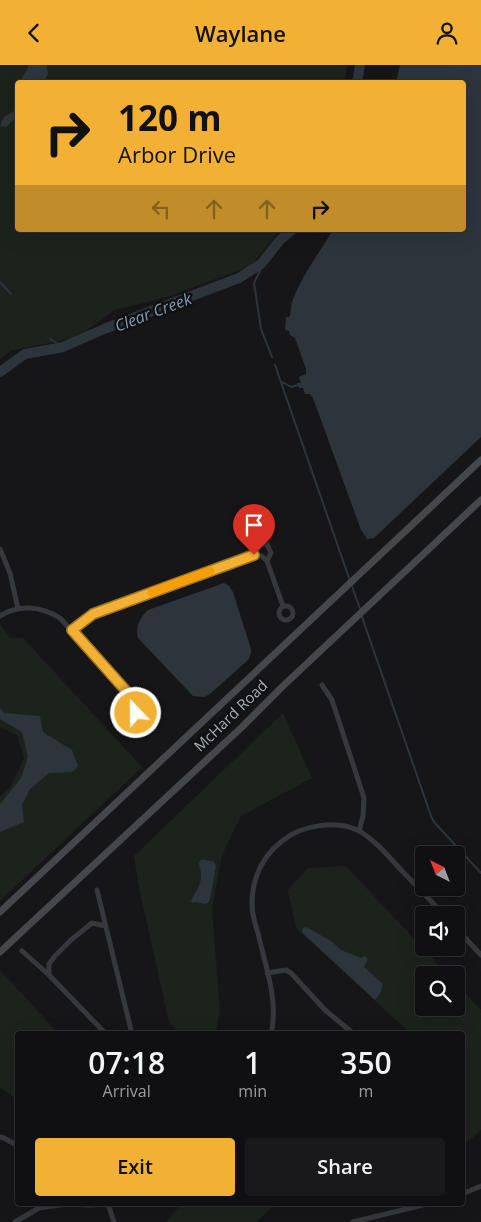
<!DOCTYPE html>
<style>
:root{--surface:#101012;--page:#19191b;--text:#f1f3f6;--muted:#9c9d9f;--line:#303032;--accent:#f2b134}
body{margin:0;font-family:"Open Sans",sans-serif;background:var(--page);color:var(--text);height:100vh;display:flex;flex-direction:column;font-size:19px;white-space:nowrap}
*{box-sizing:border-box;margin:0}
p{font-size:16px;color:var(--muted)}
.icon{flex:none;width:28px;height:28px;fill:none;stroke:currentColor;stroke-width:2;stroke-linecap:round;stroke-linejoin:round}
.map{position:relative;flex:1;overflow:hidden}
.side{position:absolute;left:15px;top:966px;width:450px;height:175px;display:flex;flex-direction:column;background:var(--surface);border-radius:5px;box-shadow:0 5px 20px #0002,0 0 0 1px var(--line)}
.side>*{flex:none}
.top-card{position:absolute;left:15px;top:15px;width:451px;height:152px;border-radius:5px;box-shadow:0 5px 20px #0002,0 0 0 1px var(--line);background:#f2b134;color:#111;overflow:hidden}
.needle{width:32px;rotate:318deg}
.tools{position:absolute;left:415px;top:781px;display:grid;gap:10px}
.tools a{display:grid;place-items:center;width:50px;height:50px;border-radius:5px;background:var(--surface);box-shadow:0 5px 20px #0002,0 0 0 1px var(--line);font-size:25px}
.pin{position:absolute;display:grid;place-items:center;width:42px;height:42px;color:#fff;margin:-51px -21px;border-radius:50% 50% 50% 0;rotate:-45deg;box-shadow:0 0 5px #0007}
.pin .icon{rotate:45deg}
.me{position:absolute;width:55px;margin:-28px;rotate:338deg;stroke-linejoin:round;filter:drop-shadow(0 0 4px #0008)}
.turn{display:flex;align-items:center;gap:18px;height:105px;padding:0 20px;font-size:22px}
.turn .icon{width:65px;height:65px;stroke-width:2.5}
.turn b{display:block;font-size:35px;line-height:42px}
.lanes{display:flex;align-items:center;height:48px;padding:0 20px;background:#0003;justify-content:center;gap:25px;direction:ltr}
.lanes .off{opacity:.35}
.eta{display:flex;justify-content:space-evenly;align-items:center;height:85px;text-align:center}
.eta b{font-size:30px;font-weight:600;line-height:35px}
.primary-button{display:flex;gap:10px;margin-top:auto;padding:10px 20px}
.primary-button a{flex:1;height:58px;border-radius:5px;background:var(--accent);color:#111;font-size:20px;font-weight:600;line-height:58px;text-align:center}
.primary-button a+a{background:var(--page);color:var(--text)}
header{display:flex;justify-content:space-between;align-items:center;height:65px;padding:0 20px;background:var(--accent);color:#111;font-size:22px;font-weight:600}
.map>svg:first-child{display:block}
.green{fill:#1c231d}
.water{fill:#2c353c}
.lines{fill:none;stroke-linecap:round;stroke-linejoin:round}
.stream{stroke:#2c353c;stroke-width:2}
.river{stroke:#2c353c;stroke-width:10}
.minor{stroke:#37383d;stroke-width:5}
.secondary{stroke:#45474d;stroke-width:7}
.route-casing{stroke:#9d7322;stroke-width:12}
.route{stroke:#f2b134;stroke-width:9}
.slow{stroke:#f59e0b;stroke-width:9}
.labels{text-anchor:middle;stroke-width:5;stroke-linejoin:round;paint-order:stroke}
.street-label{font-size:15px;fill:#a8adb8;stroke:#111113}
.water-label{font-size:16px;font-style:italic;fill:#7f9bb3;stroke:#111113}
</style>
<header><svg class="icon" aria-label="back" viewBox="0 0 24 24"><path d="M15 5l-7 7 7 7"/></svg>Waylane<svg class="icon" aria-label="person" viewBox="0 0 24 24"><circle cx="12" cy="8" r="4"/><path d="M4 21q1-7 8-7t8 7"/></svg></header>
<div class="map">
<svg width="481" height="1157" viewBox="0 0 481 1157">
<rect width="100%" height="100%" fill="#161618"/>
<!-- green -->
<path class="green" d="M0 0H347L345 17 18 18V165H280L251 201 167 232 115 245 76 273 12 285 0 294Z
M0 559 10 573H23L142 702 0 836V731L10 723 24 693 17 670 0 662Z
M283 648 312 713 241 751 222 790 212 844 220 946 216 968 180 969 169 957 139 823 134 791Z
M346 801 448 910H424V942H456V919L481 945V1065L463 1081 462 969H411L296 863 288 825 308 803Z
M0 905 59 969H18L17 1035 0 1022Z
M181 1139H288L271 1143 256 1157H166Z"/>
<!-- water -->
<path class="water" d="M29 0H47L48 9 44 17H20Z
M400 0H481V372L374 473 367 474 361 465 313 333 310 329H305L303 323H299L297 318H301L299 312 306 309V304L295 273 290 270 289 266 285 265 286 252H289C292 247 290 242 292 237 301 212 319 188 333 165H464V18L396 17Z
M17 44V52L6 62 0 61 4 52Z
M224 518 229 521 233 527 251 584V589L248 595 210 629 204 632 193 631 138 573C135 562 140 552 148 545Z
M0 643 4 648 40 651 43 667 72 685 78 701 72 707 49 708 30 724 22 740 24 757 0 767V739L21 713 28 692 22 667 0 654Z
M202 794 214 797 216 801 210 834 208 838 205 839 196 837 192 838 191 836C195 827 202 820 201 809 201 805 199 801 199 797Z
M306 862 331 876 341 885 361 893 365 891 368 894 364 902 383 919 381 927 375 935 306 871 302 867 303 863Z"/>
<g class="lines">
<!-- stream -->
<path class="stream" d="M261 199 260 206 254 218 261 264 272 292
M0 217 11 229
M50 274 63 282
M275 300 350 516
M282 317 291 322 298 320
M352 521 360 544
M361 549 431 751 434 757 481 808"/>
<!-- river -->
<path class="river" d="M357 18 360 0
M0 307 25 289 63 282 104 264 239 213 261 199 280 175 292 165"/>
<!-- minor -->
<path class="minor" d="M0 484 10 508 18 544
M254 490 258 483 262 479H267L271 488 267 496
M279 548a7 7 0 1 1 14 0a7 7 0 1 1-14 0Z
M0 551C18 539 41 541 60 553L136 637
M72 565 93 549 254 490 262 491 267 496 283 541
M322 620 332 635 364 733 363 751 359 766
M135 642a7 7 0 1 1 14 0a7 7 0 1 1-14 0Z
M97 825 132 969
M105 861 92 858 71 875 55 891 49 899V910L106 969
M456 863 481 890
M22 886 49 910
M267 908 286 905 291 908 325 945 354 969
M271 969C279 936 265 900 258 868 255 859 252 849 252 839 252 813 262 792 282 776 301 760 338 754 361 767 377 777 389 792 402 806 416 820 430 835 444 850
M0 1072 4 1073 18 1081
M462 1129 481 1121
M69 1139 90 1140 109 1139
M108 1139 114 1157
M15 1157 39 1143 66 1139
M353 1157 427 1139"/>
<!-- secondary -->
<path class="secondary" d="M0 847 481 395
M0 887 242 662 283 621 481 435"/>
</g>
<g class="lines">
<defs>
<path id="route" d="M136 648 134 642 136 637 72 565 93 549 254 490"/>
</defs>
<!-- route casing -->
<use href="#route" class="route-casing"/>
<!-- route -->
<use href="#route" class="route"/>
<!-- slow -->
<path class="slow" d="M152 527 210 506"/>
</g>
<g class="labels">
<!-- street labels -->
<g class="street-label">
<text transform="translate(231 651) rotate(-44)" y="5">McHard Road</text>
</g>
<!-- water labels -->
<g class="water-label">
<text transform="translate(153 247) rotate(-21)" y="6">Clear Creek</text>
</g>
</g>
</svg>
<div class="tools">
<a><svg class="needle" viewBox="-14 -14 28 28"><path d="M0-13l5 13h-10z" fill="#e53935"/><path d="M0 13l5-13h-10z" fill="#9c9d9f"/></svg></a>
<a><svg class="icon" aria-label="sound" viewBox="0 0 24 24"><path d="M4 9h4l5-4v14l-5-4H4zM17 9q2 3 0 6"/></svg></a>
<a><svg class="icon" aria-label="search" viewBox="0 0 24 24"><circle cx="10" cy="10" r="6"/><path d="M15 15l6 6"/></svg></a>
</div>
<div class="pin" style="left:254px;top:490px;background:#d93025"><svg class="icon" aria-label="arrive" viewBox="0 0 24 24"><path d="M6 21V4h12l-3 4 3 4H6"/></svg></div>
<svg class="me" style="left:136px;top:648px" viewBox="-20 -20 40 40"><circle r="17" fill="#f2b134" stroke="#fff" stroke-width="3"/><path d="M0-11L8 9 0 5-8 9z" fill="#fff"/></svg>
<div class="top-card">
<div class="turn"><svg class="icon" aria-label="right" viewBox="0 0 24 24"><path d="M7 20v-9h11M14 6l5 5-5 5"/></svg><div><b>120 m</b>Arbor Drive</div></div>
<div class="lanes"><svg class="icon off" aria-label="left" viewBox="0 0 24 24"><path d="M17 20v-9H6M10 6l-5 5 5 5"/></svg><svg class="icon off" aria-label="ahead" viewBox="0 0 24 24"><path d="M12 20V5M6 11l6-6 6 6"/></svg><svg class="icon off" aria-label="ahead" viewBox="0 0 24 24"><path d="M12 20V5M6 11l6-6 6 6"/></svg><svg class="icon" aria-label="right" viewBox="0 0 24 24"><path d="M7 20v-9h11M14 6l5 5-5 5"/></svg></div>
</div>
<section class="side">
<div class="eta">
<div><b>07:18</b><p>Arrival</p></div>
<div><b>1</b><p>min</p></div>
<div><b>350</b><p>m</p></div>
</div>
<div class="primary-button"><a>Exit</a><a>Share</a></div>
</section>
</div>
